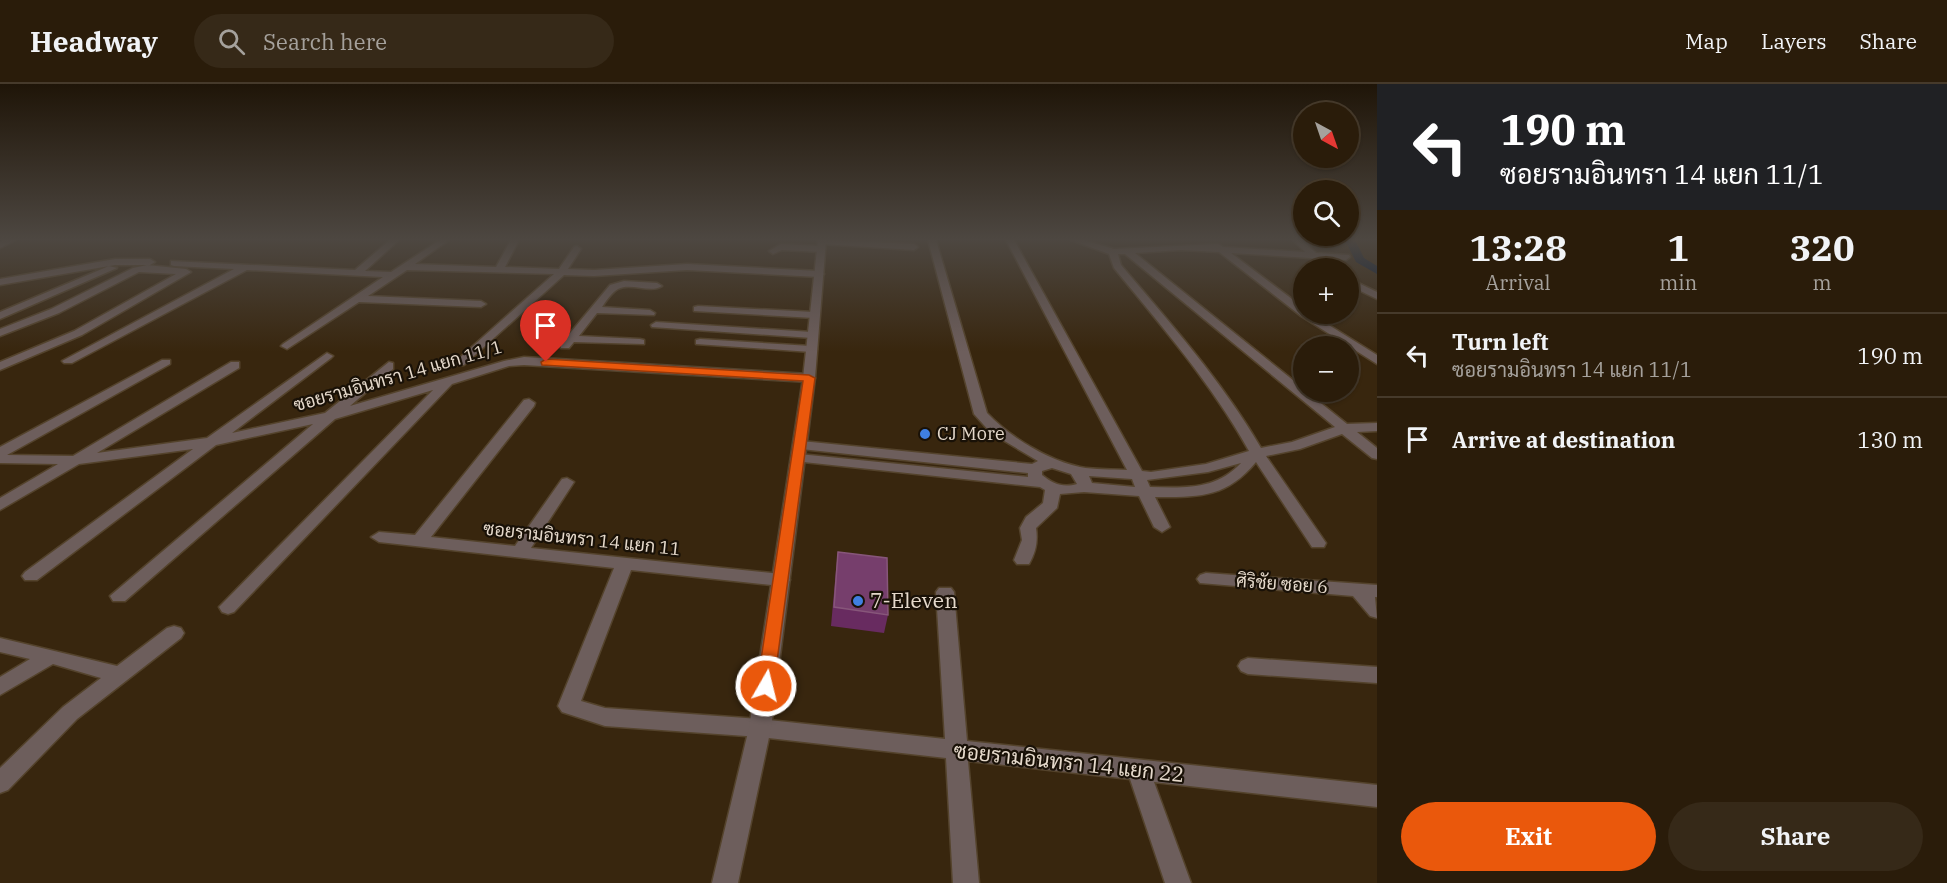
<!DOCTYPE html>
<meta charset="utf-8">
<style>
:root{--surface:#2a1c0a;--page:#362918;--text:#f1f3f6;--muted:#a5a19c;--line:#463a2b;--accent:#ea580c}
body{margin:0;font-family:"IBM Plex Serif",Sarabun,serif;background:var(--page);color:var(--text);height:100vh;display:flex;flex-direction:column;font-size:22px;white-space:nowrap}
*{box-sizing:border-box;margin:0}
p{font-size:20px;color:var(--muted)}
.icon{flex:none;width:33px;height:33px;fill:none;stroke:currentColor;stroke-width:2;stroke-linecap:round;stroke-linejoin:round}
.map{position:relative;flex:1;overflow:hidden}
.drawer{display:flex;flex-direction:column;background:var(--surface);width:570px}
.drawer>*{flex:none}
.guide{background:#202124;color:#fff;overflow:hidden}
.needle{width:39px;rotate:140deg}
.fabs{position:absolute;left:1293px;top:18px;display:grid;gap:12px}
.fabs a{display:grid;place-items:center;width:66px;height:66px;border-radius:50%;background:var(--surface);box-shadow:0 2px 4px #0004,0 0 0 2px var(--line);font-size:30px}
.pin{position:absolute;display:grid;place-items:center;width:51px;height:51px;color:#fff;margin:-62px -26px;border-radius:50% 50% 50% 0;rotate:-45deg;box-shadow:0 0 6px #0007}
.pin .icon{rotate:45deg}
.me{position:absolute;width:66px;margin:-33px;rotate:8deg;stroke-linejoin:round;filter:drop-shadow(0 0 4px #0008)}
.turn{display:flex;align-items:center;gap:21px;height:126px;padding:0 24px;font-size:27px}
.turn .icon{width:78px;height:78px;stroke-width:2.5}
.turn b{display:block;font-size:42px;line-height:51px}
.eta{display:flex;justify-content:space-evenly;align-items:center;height:102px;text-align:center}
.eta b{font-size:36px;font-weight:700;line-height:42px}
.action{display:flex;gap:12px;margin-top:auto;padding:12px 24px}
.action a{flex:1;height:69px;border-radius:36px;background:var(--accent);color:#fff;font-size:24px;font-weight:700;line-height:69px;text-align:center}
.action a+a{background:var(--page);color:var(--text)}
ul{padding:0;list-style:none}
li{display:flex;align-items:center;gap:18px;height:84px;padding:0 24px;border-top:2px solid var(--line)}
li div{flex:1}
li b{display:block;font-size:22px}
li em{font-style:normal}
header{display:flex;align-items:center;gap:36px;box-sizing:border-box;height:84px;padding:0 30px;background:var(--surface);border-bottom:2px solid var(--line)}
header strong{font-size:28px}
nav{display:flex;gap:33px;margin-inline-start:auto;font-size:21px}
.search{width:420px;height:54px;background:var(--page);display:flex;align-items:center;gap:15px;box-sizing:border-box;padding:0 21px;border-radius:33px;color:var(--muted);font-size:22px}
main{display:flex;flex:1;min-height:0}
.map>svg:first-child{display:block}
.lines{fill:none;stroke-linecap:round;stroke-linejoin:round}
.canal{fill:#001738;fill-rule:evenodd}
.minor-casing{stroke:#54432c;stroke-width:3}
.tertiary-casing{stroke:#54432c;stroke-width:3}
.minor{fill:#6d5e5c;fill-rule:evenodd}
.tertiary{fill:#6d5e5c;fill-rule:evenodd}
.wall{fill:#682b60}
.building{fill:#763e6c;stroke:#87567a;stroke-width:1.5}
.route{fill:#ea580c;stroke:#983908;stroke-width:1.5}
.shop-dot{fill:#3f7fe0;stroke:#191107;stroke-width:2}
.labels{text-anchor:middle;stroke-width:4.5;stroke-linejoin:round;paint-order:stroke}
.street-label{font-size:18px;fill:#e5d9cb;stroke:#191107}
.poi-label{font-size:18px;fill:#e5d9cb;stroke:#191107;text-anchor:start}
.near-poi-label{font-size:21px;fill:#e5d9cb;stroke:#191107;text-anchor:start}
.near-street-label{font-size:21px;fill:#e5d9cb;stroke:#191107}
</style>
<header>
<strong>Headway</strong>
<div class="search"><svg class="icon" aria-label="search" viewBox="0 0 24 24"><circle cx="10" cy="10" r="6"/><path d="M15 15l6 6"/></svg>Search here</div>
<nav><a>Map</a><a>Layers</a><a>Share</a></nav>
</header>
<main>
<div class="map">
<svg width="1377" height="799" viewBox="0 0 1377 799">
<rect width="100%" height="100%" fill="#38260e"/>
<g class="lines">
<!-- canal -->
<path class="canal" d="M1345 156H1355L1364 174 1377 182V190L1356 178Z"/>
<defs>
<path id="minor" d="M5 156H16L0 164V158Z
M390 156H399L365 187 391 188 440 156H449L415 180 496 183 511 156H519L505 183 559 185 574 163 577 162 581 165 568 185 594 186 687 180 819 187 824 190 819 193 687 186 594 192 564 191 464 281H456V277L554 190 407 186 368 212 481 217 486 220 481 223 359 218 287 265 281 262 283 260 383 193 247 186 72 279H64L62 277 234 185 174 182 171 181V177L355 186Z
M819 156 914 160 918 163 914 166 822 160Z
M928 156H936L987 329C1010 353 1047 376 1080 383 1095 386 1111 385 1127 386L1006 156H1014L1142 387 1151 388 1206 380 1249 367C1212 300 1162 243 1114 184L1109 170 1071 156H1083L1114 165 1218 160 1223 163 1305 168 1293 156H1302L1316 169 1349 171 1350 173 1346 176 1322 174 1333 184H1323L1311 174 1231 169 1304 224V230H1311L1377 271V280L1301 232 1219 168 1181 166 1135 169 1304 305V308H1307L1347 340 1377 339V347L1357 348 1377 364V375L1372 374 1342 350 1300 365 1266 372 1326 459 1324 463H1312L1256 378C1226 414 1200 413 1155 413L1170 443 1162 448 1154 443 1139 412 1084 408 1060 410 1057 424 1036 444C1038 457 1036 468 1029 480H1017L1014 476 1022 456 1020 444 1026 433 1043 419 1045 406 1040 403 794 377 792 374 794 371 799 370 1028 393V389L801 365 794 361 801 357 1032 380 1038 377 991 349 974 330ZM1118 170H1125L1335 343 1292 358 1261 364C1222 297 1171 240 1121 181ZM1241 379C1216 406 1185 404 1150 403L1147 396 1208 388ZM1052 384 1071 390 1077 400C1063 404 1053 400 1042 391V387ZM1089 392 1132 395 1135 403 1092 399Z
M781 160 821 162 825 165 821 168 782 166 773 170 769 167Z
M115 175H150L155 178 150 181H115L0 201V195Z
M147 181 186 185 191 188 82 251 0 286V278L74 247 176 190 139 188 59 229 0 252V245L51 225 133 184Z
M109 182 117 184 0 235V228Z
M1348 194 1377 208V215L1348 201Z
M624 197 657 199 662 202C650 210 631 198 618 205 612 208 606 217 602 223L650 226 655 229 654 231 597 229 579 252 640 255 644 256V260L574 258 569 264H561V260L610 201Z
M698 222 814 228 819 231 814 234 694 227V223Z
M656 238 812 248 817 251 812 254 652 243 651 241Z
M700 255 811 262 817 265 811 268 696 260V256Z
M327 269 333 272 331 274 232 349 325 329 389 278 393 279V285L350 322 504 277 524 273 809 290 815 294 809 298 524 281 509 282 452 300 234 528 228 530 222 528 219 523 433 306 335 335 125 517H113L110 512 313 340 216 361 37 496H25L22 492 25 488 193 365 79 380 0 426V414L58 380 0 379V363L162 276H170V280L7 371 73 372 231 278H239V284L97 369 207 354Z
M529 315 535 319 534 322 431 453 515 462 562 395 567 394 574 398 531 464 781 490 787 492 790 496 787 500 781 502 631 486 581 617 605 624 760 635 945 655 936 508 939 504H951L954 508 967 657 1377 701V723L1154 698 1191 799H1165L1130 695 968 677 979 799H953L946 674 760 653 605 642 562 628 558 622 614 484 379 458 371 453 379 448 415 451 524 316Z
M1206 489 1377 501V513H1375L1377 534 1370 532 1353 512 1200 499 1197 495 1200 491Z
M174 542 181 544 184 549 181 554 77 635 8 706 0 709V684L63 623 101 594 53 580 0 611V593L30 575 0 568V554L117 582 167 544Z
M1248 574 1377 583V599L1248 590 1241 587 1238 582 1241 577Z"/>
<path id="tertiary" d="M818 156H826L815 294 771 644 738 799H712L749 644 803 294Z"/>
</defs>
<!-- minor casing -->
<use href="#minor" class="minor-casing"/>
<!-- tertiary casing -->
<use href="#tertiary" class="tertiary-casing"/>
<!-- minor -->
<use href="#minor" class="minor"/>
<!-- tertiary -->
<use href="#tertiary" class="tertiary"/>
</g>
<!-- wall -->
<path class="wall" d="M838 468 888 531 884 549 831 542 836 486Z"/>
<!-- building -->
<path class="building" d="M838 468 887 474 888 531 834 523Z"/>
<!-- sky -->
<linearGradient id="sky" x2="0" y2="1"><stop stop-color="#1f1508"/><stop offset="0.58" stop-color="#4d4741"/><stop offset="1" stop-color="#4d4741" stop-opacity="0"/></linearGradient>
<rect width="1377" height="268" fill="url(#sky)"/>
<!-- route -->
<path class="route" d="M546 275 809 291 815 294 773 607 766 609 760 607 757 602 803 297 542 281 541 278Z"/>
<!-- markers -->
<g class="shop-dot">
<circle cx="925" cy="350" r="6"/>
<circle cx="858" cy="517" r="6"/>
</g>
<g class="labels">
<!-- street labels -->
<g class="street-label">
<text transform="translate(398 292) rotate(-16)" y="6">ซอยรามอินทรา 14 แยก 11/1</text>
<text transform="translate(582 455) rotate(6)" y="6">ซอยรามอินทรา 14 แยก 11</text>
<text transform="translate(1282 500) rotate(4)" y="6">ศิริชัย ซอย 6</text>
</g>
<!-- poi labels -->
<g class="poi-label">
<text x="937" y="356">CJ More</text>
</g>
<!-- near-poi labels -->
<g class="near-poi-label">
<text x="870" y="524">7-Eleven</text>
</g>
<!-- near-street labels -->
<g class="near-street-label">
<text transform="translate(1069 679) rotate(6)" y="7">ซอยรามอินทรา 14 แยก 22</text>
</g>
</g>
</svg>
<div class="fabs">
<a><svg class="needle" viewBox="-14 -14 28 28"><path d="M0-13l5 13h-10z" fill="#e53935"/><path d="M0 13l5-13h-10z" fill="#a5a19c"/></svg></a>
<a><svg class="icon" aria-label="search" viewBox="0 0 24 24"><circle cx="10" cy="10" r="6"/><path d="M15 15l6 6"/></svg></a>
<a>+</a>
<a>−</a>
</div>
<div class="pin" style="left:546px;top:278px;background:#d93025"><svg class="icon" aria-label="arrive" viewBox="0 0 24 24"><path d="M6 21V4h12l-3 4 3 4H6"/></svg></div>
<svg class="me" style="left:766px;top:602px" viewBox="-20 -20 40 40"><circle r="17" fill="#ea580c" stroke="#fff" stroke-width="3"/><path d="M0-11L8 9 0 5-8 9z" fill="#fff"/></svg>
</div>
<section class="drawer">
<div class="guide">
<div class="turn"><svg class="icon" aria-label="left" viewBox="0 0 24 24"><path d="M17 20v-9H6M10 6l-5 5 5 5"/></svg><div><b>190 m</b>ซอยรามอินทรา 14 แยก 11/1</div></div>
</div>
<div class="eta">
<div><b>13:28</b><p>Arrival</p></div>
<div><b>1</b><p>min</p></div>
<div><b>320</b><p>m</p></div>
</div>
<ul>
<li><svg class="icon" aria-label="left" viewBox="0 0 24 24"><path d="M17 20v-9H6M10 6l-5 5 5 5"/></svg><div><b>Turn left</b><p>ซอยรามอินทรา 14 แยก 11/1</p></div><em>190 m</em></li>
<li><svg class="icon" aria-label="arrive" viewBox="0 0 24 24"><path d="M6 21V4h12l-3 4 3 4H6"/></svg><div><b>Arrive at destination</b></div><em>130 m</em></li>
</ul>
<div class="action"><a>Exit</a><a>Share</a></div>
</section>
</main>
